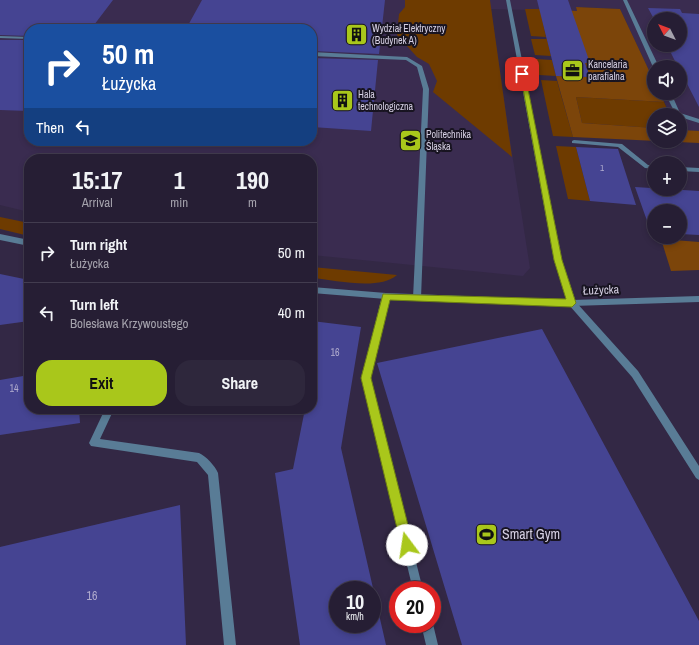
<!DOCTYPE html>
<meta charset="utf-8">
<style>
:root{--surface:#261e34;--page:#2e273c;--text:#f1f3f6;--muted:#a4a2ac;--line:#423c4f;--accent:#a9c71b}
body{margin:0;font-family:"Archivo Narrow",sans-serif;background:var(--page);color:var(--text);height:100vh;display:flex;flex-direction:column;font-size:15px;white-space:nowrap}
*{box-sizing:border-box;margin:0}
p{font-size:13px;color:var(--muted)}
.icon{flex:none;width:22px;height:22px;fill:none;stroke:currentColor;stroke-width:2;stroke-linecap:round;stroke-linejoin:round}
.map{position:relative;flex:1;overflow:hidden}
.sheet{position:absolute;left:24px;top:154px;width:293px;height:260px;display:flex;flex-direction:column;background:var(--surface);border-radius:16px;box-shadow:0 2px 6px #0003,0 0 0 1px var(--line)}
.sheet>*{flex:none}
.hud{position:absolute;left:24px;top:24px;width:293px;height:122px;border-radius:16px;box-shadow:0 2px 6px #0003,0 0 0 1px var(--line);background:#1a4fa0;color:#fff;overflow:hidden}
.needle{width:26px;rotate:312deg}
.controls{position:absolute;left:647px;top:12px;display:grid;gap:8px}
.controls a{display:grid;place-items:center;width:40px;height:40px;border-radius:50%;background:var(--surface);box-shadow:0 2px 6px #0003,0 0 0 1px var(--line);font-size:20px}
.speed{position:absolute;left:329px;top:581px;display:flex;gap:8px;font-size:20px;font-weight:700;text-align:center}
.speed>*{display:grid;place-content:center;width:52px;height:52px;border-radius:50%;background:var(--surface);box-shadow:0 2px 6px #0003,0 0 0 1px var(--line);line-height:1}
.speed small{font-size:10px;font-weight:400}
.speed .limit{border:6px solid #d22;background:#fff;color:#111}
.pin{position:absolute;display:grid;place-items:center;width:34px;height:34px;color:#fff;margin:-17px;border-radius:8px;box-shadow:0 2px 6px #0006}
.me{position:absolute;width:44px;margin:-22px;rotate:346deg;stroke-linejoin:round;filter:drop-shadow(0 0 3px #0008)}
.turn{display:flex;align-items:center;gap:14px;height:84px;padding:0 12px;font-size:18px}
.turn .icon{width:52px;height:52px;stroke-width:2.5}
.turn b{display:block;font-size:28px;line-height:34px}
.then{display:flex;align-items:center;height:38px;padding:0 12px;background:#0003;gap:8px;font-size:15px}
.eta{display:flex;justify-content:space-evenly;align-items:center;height:68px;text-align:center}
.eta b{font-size:24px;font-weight:700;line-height:28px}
.cta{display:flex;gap:8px;margin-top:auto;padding:8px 12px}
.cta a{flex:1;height:46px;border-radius:16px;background:var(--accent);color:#111;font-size:16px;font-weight:700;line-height:46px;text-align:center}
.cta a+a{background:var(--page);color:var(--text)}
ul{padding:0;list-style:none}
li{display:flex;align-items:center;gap:12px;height:60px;padding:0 12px;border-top:1px solid var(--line)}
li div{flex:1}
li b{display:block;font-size:15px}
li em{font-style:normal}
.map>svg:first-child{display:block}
.built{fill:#3a2c50;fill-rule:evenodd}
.green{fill:#6e3b00}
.forest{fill:#7c450a}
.building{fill:#454492;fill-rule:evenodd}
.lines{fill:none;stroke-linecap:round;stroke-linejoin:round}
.service{fill:#597c96;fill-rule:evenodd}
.minor{fill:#597c96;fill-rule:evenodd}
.tertiary{fill:#597c96;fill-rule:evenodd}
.route{fill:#a9c71b;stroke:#6e8112}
.labels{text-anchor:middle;stroke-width:4;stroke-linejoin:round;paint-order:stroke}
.far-number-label{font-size:9px;fill:#b1acce}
.far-poi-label{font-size:10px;fill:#d5cfe2;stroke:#181421;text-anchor:start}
.number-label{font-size:10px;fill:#b1acce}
.street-label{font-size:12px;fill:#d5cfe2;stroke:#181421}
.near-number-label{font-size:12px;fill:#b1acce}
.near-poi-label{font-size:14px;fill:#d5cfe2;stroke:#181421;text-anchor:start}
</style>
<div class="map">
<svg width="699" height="645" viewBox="0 0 699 645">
<rect width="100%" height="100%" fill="#332845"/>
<!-- built -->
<path class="built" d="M0 0H699V138L680 136V115H670L660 93H680V67H654V81L620 9 576 7 577 11 491 9 509 134 530 268 523 276 312 255V159H29V212L0 205ZM654 19H680V45H654ZM29 29H312V141H29Z"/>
<!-- green -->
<path class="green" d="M405 0H490L512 157 433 92 437 81 429 64 417 57 397 35 399 14 405 7Z
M525 9H540L546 37 531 36Z
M531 39H547L551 56 535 55Z
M536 59 552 60 556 76 539 75Z
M541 80 557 81 573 137 553 136Z
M576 97 664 102 670 115H654V128L582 123Z
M556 146 576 147 590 201 568 199Z
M0 217 29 223V236L0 229Z
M312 267 397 275C379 291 335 280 312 278Z"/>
<!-- forest -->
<path class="forest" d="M576 7 620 9 654 81V93H660L664 102 576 97 582 123 654 128V141H680V130L699 131V143L573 137 556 76 590 77 585 63H590L547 40 540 9 577 11Z
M661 239 699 242V270L671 271Z"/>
<!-- building -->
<path class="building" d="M0 0H113L91 29H29V36L0 35Z
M202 0H385L379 54 312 51V29H186Z
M537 0H568L590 63H585L590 77 556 76Z
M648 8 680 9 682 13 699 14V107L680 70V67H678L667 45H680V19H654Z
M0 40H29V111L0 110Z
M312 58 378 60 371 131 312 127Z
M576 147 618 149 636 205 590 201Z
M635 187 699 191V235L680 234V211H654V232H651Z
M0 274 29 280V321L0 325Z
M312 321 361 327 341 448 386 645H300L275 473 293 469 305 409H312ZM338 590H372V624H338Z
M542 329 699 621V645H462L377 363Z
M29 375V409H79L80 423 0 435V380Z
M180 505 186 645H0V547Z"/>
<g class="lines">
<!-- service -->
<path class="service" d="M623 0H627L659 67H653Z
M0 36 29 37V39L0 38Z
M312 52 407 57 422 66 429 89 421 298 420 300H414L413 298 423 89 417 67 406 60 312 56Z
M665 93H671L680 113 699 119V123L680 117V115H676Z
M574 140 622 144 648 165H654V169L645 168 618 147 572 143V141Z
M680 167 699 168V172L680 171Z
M386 293 390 296 370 378 423 590H413L362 378 382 296Z
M572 300 575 301 638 371 699 466V480L696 478 632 377 569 305 568 303 569 301Z
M105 409H114L100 439 199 453C206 456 215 466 218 473L236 645H224L208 475 197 462 91 446 89 443Z
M432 622 433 624 438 645H426L421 624H432Z"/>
<!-- minor -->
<path class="minor" d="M506 0H510L562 260 576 303 575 305H569L568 303 554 260Z"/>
<!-- tertiary -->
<path class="tertiary" d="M0 234 29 240V246L0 240Z
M312 287 386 293 572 300 699 296V302L572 306 386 299 312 293Z"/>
</g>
<!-- route -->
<path class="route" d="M520 72 525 74 562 260 576 303 572 307 390 300 371 378 413 545 411 549 407 551 403 549 401 545 361 378 383 294 566 299 554 260Z"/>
<!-- icons -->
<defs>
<symbol id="building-square" viewBox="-11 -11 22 22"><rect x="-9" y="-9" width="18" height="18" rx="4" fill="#a9c71b" stroke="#181421"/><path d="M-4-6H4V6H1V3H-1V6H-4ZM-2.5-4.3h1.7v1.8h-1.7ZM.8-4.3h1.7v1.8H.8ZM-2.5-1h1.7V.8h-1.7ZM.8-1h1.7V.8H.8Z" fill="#111"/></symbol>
<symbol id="office-square" viewBox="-11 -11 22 22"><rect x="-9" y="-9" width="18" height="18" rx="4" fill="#a9c71b" stroke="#181421"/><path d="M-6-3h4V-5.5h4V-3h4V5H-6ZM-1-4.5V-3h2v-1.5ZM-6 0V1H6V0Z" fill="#111"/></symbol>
<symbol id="university-square" viewBox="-11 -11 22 22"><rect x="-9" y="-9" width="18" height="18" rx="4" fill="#a9c71b" stroke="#181421"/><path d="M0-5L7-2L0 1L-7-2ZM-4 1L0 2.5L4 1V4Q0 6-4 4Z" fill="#111"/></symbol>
<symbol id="stadium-square" viewBox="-11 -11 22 22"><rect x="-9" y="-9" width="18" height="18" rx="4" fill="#a9c71b" stroke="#181421"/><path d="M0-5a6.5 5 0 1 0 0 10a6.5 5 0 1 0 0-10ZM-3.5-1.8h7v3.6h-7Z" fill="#111"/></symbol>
</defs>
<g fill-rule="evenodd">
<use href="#building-square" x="344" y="22" width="25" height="25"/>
<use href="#office-square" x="560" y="58" width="25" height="25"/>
<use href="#building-square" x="330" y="88" width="25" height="25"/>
<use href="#university-square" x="398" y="128" width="25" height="25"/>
<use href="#stadium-square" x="474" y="522" width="25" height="25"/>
</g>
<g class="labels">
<!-- far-number labels -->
<g class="far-number-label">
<text x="602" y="171">1</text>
</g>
<!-- far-poi labels -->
<g class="far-poi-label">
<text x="372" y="32">Wydział Elektryczny<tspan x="372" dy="12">(Budynek A)</tspan></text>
<text x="588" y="68">Kancelaria<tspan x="588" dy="12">parafialna</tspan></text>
<text x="358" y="98">Hala<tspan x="358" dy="12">technologiczna</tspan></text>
<text x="426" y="138">Politechnika<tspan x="426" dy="12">Śląska</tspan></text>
</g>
<!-- number labels -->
<g class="number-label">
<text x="335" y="356">16</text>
<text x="14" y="392">14</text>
</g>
<!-- street labels -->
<g class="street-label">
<text transform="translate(601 290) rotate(-2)" y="4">Łużycka</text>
</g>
<!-- near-number labels -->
<g class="near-number-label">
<text x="92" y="600">16</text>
</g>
<!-- near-poi labels -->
<g class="near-poi-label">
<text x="502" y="539">Smart Gym</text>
</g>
</g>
</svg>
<div class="controls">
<a><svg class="needle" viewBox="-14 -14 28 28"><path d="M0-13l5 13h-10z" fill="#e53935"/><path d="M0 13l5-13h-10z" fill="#a4a2ac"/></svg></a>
<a><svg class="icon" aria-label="sound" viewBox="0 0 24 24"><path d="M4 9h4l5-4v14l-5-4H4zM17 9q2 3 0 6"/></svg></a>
<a><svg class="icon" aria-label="layers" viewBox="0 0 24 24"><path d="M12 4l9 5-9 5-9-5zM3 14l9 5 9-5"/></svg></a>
<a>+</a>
<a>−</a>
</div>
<div class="speed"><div>10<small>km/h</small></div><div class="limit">20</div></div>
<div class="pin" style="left:522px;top:74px;background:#d93025"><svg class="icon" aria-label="arrive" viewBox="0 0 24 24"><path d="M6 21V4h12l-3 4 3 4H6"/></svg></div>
<svg class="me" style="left:407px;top:545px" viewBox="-20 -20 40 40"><circle r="19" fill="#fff"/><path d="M0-13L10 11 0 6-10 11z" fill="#a9c71b"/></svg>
<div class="hud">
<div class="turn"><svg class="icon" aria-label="right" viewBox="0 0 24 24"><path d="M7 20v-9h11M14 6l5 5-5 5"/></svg><div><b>50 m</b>Łużycka</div></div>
<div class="then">Then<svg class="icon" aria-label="left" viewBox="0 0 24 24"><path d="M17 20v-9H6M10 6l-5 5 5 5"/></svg></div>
</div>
<section class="sheet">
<div class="eta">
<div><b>15:17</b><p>Arrival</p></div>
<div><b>1</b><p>min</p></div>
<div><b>190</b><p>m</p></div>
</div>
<ul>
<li><svg class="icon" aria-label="right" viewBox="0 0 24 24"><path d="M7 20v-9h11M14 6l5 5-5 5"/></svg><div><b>Turn right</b><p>Łużycka</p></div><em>50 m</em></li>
<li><svg class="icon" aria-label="left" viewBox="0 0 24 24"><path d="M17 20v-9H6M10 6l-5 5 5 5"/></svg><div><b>Turn left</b><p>Bolesława Krzywoustego</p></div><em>40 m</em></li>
</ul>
<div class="cta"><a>Exit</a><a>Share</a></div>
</section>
</div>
